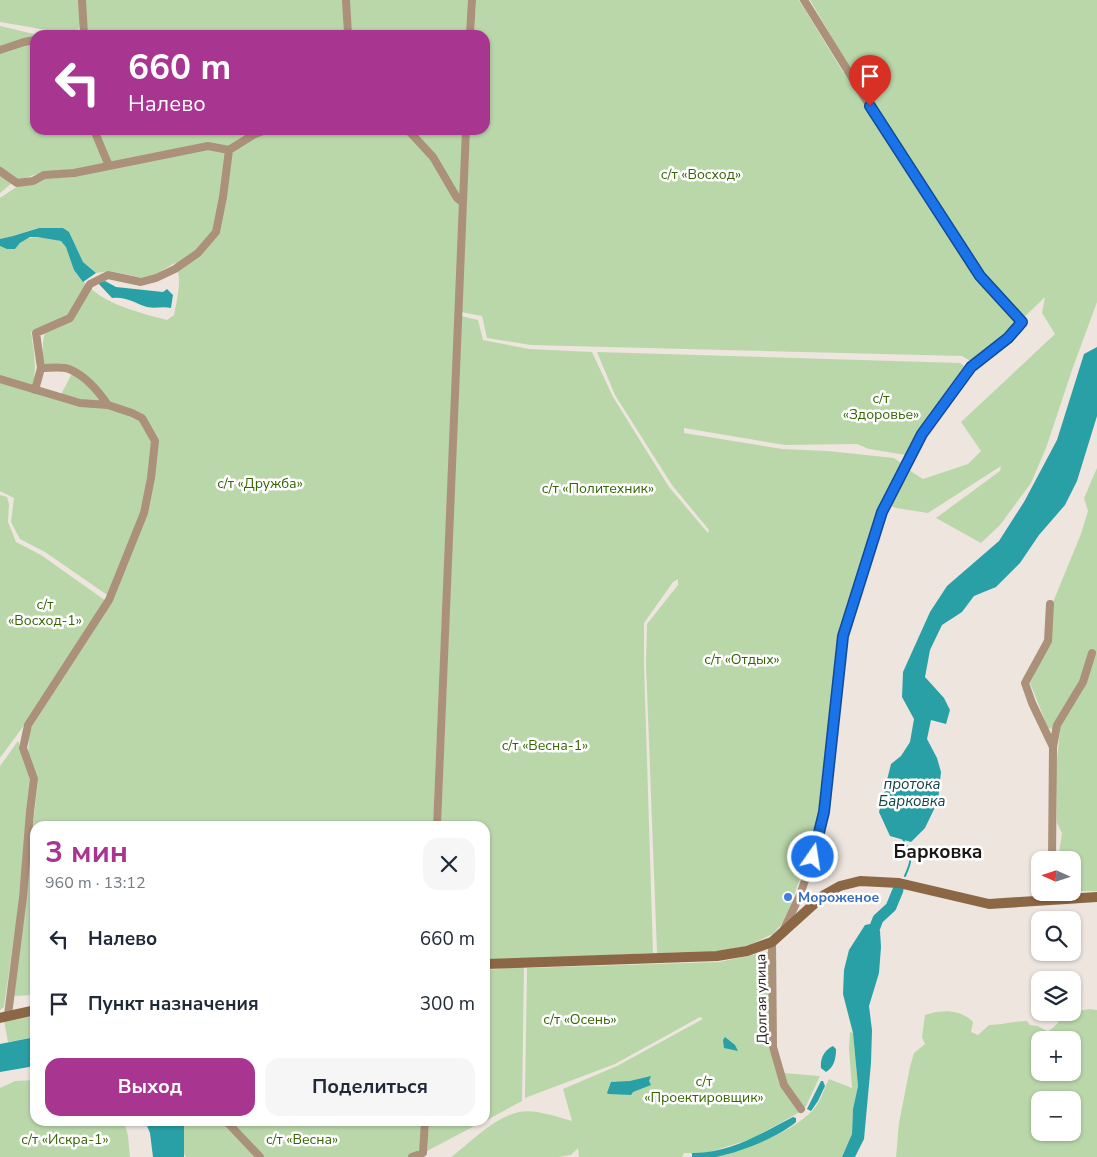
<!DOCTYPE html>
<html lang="ru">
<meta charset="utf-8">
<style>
:root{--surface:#fff;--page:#f6f6f7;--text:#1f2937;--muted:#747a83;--accent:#a83590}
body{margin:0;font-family:"Nunito Sans",sans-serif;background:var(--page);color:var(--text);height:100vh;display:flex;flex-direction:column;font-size:19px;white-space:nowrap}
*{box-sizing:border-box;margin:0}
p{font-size:16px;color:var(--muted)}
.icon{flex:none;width:28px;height:28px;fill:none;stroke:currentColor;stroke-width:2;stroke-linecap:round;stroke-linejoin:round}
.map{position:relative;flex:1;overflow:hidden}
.panel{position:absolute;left:30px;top:821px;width:460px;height:305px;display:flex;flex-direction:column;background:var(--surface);border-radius:15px;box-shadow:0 1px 4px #0004}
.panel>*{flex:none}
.top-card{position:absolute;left:30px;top:30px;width:460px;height:105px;border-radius:15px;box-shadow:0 1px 4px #0004;background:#a83590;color:#fff;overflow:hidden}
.needle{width:32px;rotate:273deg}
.controls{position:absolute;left:1031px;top:851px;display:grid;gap:10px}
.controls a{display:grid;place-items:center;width:50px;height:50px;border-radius:10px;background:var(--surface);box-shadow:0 1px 4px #0004;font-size:25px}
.pin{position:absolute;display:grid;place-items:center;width:42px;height:42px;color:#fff;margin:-51px -21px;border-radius:50% 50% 50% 0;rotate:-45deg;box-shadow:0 0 5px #0007}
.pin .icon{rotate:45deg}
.me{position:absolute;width:55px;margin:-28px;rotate:13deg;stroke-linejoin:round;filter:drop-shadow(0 0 4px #0008)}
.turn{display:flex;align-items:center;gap:18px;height:105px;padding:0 15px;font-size:22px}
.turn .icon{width:65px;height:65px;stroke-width:2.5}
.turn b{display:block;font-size:35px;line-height:42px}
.round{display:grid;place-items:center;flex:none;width:52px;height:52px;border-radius:15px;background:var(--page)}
.headline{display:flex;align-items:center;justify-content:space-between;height:85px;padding:0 15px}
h1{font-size:30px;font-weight:700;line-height:38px;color:var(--accent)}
.button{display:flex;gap:10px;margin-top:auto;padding:10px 15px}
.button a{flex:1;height:58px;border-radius:15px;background:var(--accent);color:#fff;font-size:20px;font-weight:700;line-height:58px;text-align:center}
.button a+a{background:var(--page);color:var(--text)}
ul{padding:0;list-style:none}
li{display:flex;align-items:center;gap:15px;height:65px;padding:0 15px}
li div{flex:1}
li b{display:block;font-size:19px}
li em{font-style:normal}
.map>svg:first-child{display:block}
.green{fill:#bad7aa;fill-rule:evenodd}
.water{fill:#28a0a5}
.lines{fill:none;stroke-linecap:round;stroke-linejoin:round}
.stream{stroke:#28a0a5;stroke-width:2}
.river{stroke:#28a0a5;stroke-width:11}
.street{stroke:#ab907a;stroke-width:8}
.secondary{stroke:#8c6745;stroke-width:10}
.route-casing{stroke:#114b97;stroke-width:12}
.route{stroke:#1a73e8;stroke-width:9}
.shop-dot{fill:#3f7fe0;stroke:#fff;stroke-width:2}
.labels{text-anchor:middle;stroke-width:5;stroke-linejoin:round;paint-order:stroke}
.park-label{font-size:14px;fill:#356602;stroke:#fff}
.shop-label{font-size:14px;font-weight:bold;fill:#366cbe;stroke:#fff;text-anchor:start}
.street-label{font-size:14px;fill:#1a1715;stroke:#fff}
.water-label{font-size:15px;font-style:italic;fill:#134547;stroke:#fff}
.district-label{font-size:19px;font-weight:bold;fill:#1a1715;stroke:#fff}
</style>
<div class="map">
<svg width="1097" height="1157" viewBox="0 0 1097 1157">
<rect width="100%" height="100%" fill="#eee5df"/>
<!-- green -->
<path class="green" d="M0 0H469L468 35H350L343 13 344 35H198L184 33 175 35H86V8L76 35 0 22Z
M476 0H799L843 72 854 75 810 0H1097V302L1072 370 1046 448 1031 483 1000 525 981 543 936 518 1000 471 1001 466 928 513 896 508 889 505 909 470 923 479 968 464 981 451 961 422 1055 334 1042 313 1045 297 1013 328 972 362 962 356 531 345 487 338 482 316 461 312 470 130H485V35H474Z
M0 26 38 35H35V130H463L433 826H35V995L14 996 38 780 28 754 30 730 113 599 45 552 20 539 11 522 14 498 0 491V246L15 249C26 236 33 236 49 239 52 240 58 240 61 241 71 247 71 263 76 272 96 303 134 311 167 320L174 315C177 299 183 278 175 263L154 275 143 278 110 271 96 273 83 262 69 233 63 228H38L13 236 0 239V198L18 186 39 179 37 174 19 180 0 167V54L10 51 8 43 0 46ZM47 326C42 338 42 352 44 364L75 368 58 400 31 391C38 371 34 352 31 332Z
M0 173 12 183 0 193Z
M461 316 478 320 483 340 529 349 592 352 613 397 669 487 708 533 709 530 672 485 615 395 597 352 960 363 964 366 919 431 906 455 869 449 857 444 785 445 684 428V433L782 449 828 451 894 458 901 463 878 510 840 635 819 815 810 849 790 907 781 925 773 934 749 945 722 951 657 953 646 664 647 624 678 585V579L673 582 644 623V664L653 953 485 961V826H441Z
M1097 468V891H1073L1072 860H1058L1062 833 1057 823 1056 767 1060 731 1048 728 1030 683 1050 641 1051 607 1081 534 1088 511 1084 498Z
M0 495 7 497 9 504 8 522 16 542 41 555 106 601 22 728 0 758Z
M18 741 31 779 17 915 4 1007 0 1010V766Z
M771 951V1035L765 1037 779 1075 783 1073 820 1076 806 1106 800 1112 751 1139 707 1153H684L682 1157H579L578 1148 571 1155 559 1157H451C470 1143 494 1117 519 1112 536 1109 556 1117 572 1121L563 1089 617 1066 703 1019 700 1017 615 1064 525 1098 527 968 719 962Z
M524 967 522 1101 485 1121V970Z
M1090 1009 1097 1010V1157H896L899 1123 910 1067 914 1053 925 1044 922 1037 925 1015C941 1009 961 1009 973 1022L971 1032 978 1035 989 1025C1002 1025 1014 1021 1027 1021L1030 1025 1038 1026 1048 1032 1058 1023 1064 1013ZM1040 1040H1072V1072H1040ZM1040 1100H1072V1132H1040Z
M35 1014V1037L8 1042 4 1021Z
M850 1032 853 1033 858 1086 853 1109 852 1134 842 1157H715C749 1147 787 1136 813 1110 821 1102 824 1088 829 1079L852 1088 849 1048Z
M35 1080V1121H124L128 1136 130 1157H0V1088L15 1081Z
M182 1121H422L421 1152 407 1157H186L184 1154V1126Z
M429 1121H484L427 1151Z"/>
<!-- water -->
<path class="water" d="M39 228H63L69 232 83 262 96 273 83 282 74 270 66 247 61 241 37 237H30L20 243 15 249H7L0 246V239L13 236Z
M105 281 116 287 163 292 167 289 173 295 171 308C162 306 155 309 147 307 135 303 125 296 112 298L98 283Z
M1097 347V416L1077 481 1065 505 1039 535 1020 563 996 587 974 596 962 612 942 625 930 650 925 677 944 698 950 710 946 724 931 720 927 739 937 758 941 772 938 801 925 828 911 842 890 836 879 812 891 764 901 756 910 742 914 719 902 697 903 672 930 612 947 586 999 541 1024 502 1057 440 1084 354Z
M870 924 880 931 881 947 879 973 869 1006 872 1030 871 1063 864 1139 855 1157H842L852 1134 853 1109 858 1086 853 1033 843 994 844 970 849 950 865 925Z
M35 1037V1066L0 1072V1044Z
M725 1037 735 1045 738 1051 724 1048 723 1040Z
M833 1046 836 1049C836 1059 834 1067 826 1072L821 1068C820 1059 824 1050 833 1046Z
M651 1076 649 1081 651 1085 633 1092 631 1095 608 1094 607 1093 611 1082 630 1081Z
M821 1081H823L825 1086 818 1101 811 1111 807 1109Z
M793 1117 796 1118V1122C777 1138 740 1152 716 1157 708 1157 699 1157 692 1157V1153C729 1154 762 1133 793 1117Z
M145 1121H182L184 1126V1157H153L150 1133Z"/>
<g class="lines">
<!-- stream -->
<path class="stream" d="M903 839C912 855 913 859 905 876"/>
<!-- river -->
<path class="river" d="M870 940 878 919 891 907 898 890"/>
<!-- street -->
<path class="street" d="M82 0 84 35
M346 0 348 35
M470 35 472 0
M0 50 24 42 35 40
M94 130 109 166
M408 130 433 157 457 198 463 203
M0 171 17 183 33 181 44 175 74 173 208 146 229 150 253 135 265 130
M41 368C50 368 61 366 69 369 86 376 98 391 108 405
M0 379 80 403 108 405 132 413 142 418 155 441 151 478 144 513 109 600 28 725 23 748 34 779 30 812 23 897 8 1015
M35 390 41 368 36 333 70 318 90 284 108 275 141 282 156 278 175 269 198 253 216 232 223 197 229 150
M1050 604 1048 641 1025 683 1032 703 1053 747
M437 826 466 130
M1052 860 1053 747 1057 725 1083 682 1092 653
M784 929 800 895 813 857 824 812 843 636 882 512 922 434 971 367 1008 337 1022 322 980 276 861 92 804 0
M772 942 773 1047 784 1085 801 1109
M226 1121 260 1157
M412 1157 423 1153 425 1121"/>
<!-- secondary -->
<path class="secondary" d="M485 964 717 956 747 951 772 942 824 895 840 886 860 881 899 883 989 904 1097 897
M0 1018 35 1010"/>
</g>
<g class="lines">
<defs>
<path id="route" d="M813 857 824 812 843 636 882 512 922 434 971 367 1008 338 1022 322 980 276 870 106"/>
</defs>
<!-- route casing -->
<use href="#route" class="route-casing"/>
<!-- route -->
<use href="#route" class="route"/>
</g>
<!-- markers -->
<circle class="shop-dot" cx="788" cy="897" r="5"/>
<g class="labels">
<!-- park labels -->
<g class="park-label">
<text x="701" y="179">с/т «Восход»</text>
<text x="881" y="403">с/т<tspan x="881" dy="16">«Здоровье»</tspan></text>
<text x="260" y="488">с/т «Дружба»</text>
<text x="598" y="493">с/т «Политехник»</text>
<text x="45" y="609">с/т<tspan x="45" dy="16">«Восход-1»</tspan></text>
<text x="742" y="664">с/т «Отдых»</text>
<text x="545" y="750">с/т «Весна-1»</text>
<text x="580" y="1024">с/т «Осень»</text>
<text x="704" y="1086">с/т<tspan x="704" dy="16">«Проектировщик»</tspan></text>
<text x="65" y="1144">с/т «Искра-1»</text>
<text x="302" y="1144">с/т «Весна»</text>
</g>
<!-- shop labels -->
<g class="shop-label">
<text x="798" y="902">Мороженое</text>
</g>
<!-- street labels -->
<g class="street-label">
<text transform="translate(761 999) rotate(-91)" y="5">Долгая улица</text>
</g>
<!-- water labels -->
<g class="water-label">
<text x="912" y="789">протока<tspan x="912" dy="17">Барковка</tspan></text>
</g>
<!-- district labels -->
<g class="district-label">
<text x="938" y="858">Барковка</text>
</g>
</g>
</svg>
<div class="controls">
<a><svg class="needle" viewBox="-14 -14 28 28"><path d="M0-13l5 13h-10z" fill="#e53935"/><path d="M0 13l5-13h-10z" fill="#747a83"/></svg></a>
<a><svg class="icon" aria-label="search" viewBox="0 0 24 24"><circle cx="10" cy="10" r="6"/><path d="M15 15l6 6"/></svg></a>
<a><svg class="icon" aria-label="layers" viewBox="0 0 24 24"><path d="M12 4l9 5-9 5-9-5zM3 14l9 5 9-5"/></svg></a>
<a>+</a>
<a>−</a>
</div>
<div class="pin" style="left:870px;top:106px;background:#d93025"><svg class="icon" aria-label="arrive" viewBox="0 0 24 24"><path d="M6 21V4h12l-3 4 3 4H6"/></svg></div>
<svg class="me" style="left:813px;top:857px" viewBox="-20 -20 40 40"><circle r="17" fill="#1a73e8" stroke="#fff" stroke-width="3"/><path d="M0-11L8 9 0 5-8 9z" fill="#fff"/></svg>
<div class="top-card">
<div class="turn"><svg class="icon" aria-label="left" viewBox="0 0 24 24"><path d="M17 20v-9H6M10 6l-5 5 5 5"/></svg><div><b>660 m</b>Налево</div></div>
</div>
<section class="panel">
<div class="headline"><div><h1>3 мин</h1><p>960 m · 13:12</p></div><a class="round"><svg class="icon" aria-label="close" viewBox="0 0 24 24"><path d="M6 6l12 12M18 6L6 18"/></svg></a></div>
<ul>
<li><svg class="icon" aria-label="left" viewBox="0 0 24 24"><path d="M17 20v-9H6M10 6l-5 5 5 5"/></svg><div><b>Налево</b></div><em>660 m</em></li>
<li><svg class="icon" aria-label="arrive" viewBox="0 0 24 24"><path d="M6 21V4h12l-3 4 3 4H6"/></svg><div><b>Пункт назначения</b></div><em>300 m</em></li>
</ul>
<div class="button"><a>Выход</a><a>Поделиться</a></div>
</section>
</div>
